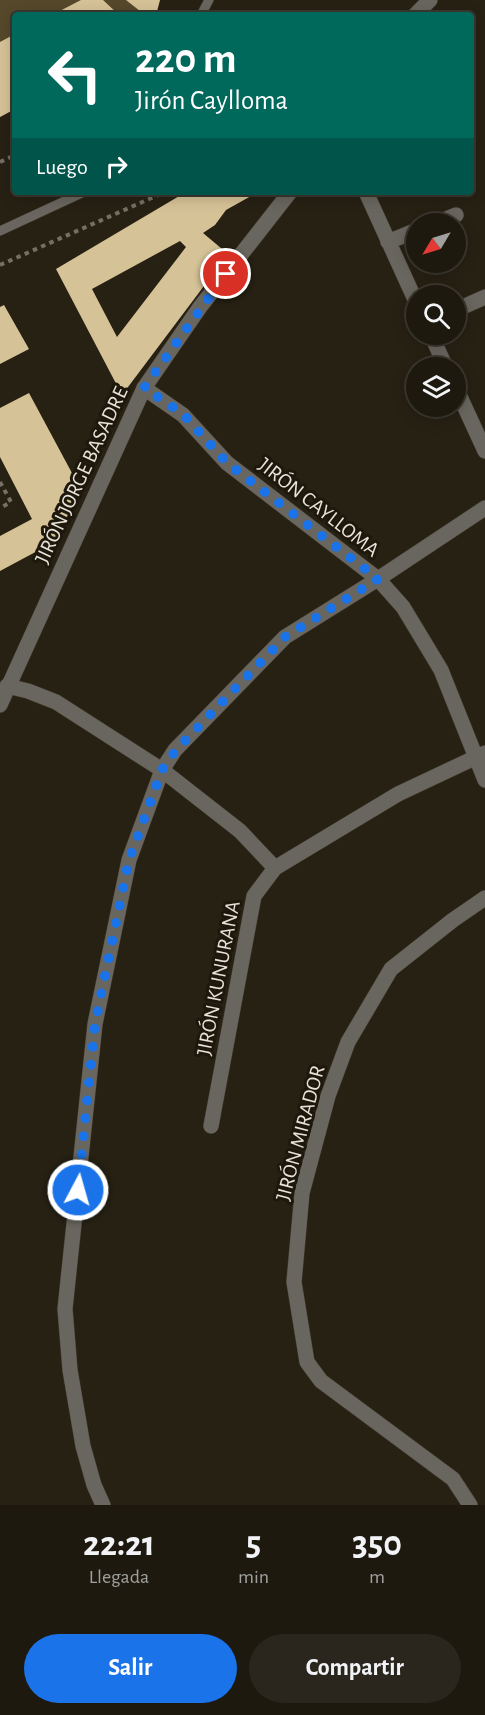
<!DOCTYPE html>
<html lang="es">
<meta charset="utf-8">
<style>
:root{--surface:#1d190f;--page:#2a261d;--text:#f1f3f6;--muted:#a0a09e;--line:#3b382f;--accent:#1a73e8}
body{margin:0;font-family:"Alegreya Sans",sans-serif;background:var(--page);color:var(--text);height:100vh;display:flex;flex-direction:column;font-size:22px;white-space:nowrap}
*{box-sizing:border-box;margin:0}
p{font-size:20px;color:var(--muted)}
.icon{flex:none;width:33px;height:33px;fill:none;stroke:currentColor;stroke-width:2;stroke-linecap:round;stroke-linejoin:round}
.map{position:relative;height:1505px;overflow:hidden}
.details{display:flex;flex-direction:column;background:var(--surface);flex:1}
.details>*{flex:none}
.guide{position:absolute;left:12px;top:12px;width:462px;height:183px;border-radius:6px;box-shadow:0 3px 15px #0003,0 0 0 2px var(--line);background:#00695c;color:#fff;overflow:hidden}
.needle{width:39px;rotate:232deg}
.controls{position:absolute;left:406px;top:213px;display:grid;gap:12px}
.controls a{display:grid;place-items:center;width:60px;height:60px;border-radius:50%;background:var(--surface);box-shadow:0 3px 15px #0003,0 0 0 2px var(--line);font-size:30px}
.pin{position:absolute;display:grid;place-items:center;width:51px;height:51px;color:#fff;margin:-26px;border:3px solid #fff;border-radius:50%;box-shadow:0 2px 6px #0007}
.me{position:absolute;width:66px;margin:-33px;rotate:6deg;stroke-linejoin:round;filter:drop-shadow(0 0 4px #0008)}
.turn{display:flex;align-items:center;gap:21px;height:126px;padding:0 24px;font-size:27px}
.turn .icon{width:78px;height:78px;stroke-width:2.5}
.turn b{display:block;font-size:42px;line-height:51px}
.then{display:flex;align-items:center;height:57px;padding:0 24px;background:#0003;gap:12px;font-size:22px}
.eta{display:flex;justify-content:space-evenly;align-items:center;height:102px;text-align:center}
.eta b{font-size:36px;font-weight:700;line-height:42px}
.action{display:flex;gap:12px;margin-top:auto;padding:12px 24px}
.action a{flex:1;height:69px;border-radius:36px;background:var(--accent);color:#fff;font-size:24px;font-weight:700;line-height:69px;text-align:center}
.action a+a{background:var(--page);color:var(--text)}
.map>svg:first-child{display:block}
.green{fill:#55482b}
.building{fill:#d6c297;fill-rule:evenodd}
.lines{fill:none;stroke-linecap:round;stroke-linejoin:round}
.service-casing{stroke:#423c30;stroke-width:10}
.minor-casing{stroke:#423c30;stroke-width:16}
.tertiary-casing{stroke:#423c30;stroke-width:16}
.path{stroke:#757065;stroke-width:4;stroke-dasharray:4.5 4.5;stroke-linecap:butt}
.service{stroke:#69665f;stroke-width:9}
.minor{stroke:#69665f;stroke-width:15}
.tertiary{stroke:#69665f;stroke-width:15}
.route{stroke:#1a73e8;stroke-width:10;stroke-dasharray:0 18}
.labels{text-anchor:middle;stroke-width:6;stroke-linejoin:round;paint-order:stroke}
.street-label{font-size:21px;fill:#e7e3da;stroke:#1d180b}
</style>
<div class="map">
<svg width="485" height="1505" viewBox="0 0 485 1505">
<rect width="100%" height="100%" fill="#272114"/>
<!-- green -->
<path class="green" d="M0 0H160L156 15H15V109L0 117Z"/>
<!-- building -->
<path class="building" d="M81 0H103L119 15H52Z
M126 0H160L156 15H145Z
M15 34V109L0 117V42Z
M186 192H258L226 210 215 225 203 233 228 254 122 395 56 269ZM180 241 186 247 117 337 92 289Z
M4 305 29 349 0 364V307Z
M29 393 80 488 56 541 0 571V536L32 519 0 457V408Z"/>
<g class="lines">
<defs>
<path id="service" d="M201 15 209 0
M0 231 84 192"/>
<path id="minor" d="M366 192 417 304
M434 224 456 215
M388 242 417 230
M456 310 485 297
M431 334 446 368
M144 388 183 415 227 463 378 579 403 607 441 670 485 780
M456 388 485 451
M7 686 28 691 56 702 162 770 240 831 275 868
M211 1126 254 896 275 868 398 794 485 753
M103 1505 94 1485 83 1446 70 1370 65 1309 95 1024 129 860 162 770 175 750 285 637 378 579 485 508
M470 1505 453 1479 321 1381 307 1362 294 1282 302 1193 328 1096 348 1042 391 969 453 920 485 898"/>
<path id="tertiary" d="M415 15 430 0
M0 705 144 388 200 307 290 192"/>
</defs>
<!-- service casing -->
<use href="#service" class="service-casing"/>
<!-- minor casing -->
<use href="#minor" class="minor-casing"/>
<!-- tertiary casing -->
<use href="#tertiary" class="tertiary-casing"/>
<!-- path -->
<path class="path" d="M0 162 15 155
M0 265 165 192
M0 482 11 502 0 508"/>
<!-- service -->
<use href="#service" class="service"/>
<!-- minor -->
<use href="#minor" class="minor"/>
<!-- tertiary -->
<use href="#tertiary" class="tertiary"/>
</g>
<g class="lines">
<!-- route -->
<path class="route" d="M78 1190 95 1024 129 860 162 770 176 750 285 637 378 579 227 463 183 414 144 388 226 274"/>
</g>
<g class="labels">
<!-- street labels -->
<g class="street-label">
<text transform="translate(81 475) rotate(-65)" y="7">JIRÓN JORGE BASADRE</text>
<text transform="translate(319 507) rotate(38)" y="7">JIRÓN CAYLLOMA</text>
<text transform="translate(218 978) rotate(-79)" y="7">JIRÓN KUNURANA</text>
<text transform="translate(300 1133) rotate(-75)" y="7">JIRÓN MIRADOR</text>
</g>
</g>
</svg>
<div class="controls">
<a><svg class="needle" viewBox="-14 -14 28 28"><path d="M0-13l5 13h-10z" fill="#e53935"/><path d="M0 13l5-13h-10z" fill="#a0a09e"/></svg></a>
<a><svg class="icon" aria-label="search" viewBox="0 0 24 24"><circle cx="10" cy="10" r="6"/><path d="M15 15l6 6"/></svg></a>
<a><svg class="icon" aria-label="layers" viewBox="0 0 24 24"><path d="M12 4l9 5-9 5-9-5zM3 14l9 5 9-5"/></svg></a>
</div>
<div class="pin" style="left:226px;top:274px;background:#d93025"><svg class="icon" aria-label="arrive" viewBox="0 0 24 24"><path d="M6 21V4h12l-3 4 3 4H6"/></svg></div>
<svg class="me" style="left:78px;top:1190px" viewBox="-20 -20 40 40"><circle r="17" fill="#1a73e8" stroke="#fff" stroke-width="3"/><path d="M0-11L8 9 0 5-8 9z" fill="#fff"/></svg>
<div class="guide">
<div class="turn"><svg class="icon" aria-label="left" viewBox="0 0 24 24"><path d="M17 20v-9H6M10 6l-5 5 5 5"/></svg><div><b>220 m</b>Jirón Caylloma</div></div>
<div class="then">Luego<svg class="icon" aria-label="right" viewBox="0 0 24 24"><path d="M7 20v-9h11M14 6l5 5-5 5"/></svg></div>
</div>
</div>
<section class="details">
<div class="eta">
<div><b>22:21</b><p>Llegada</p></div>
<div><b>5</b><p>min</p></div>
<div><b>350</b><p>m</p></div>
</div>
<div class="action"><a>Salir</a><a>Compartir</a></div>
</section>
